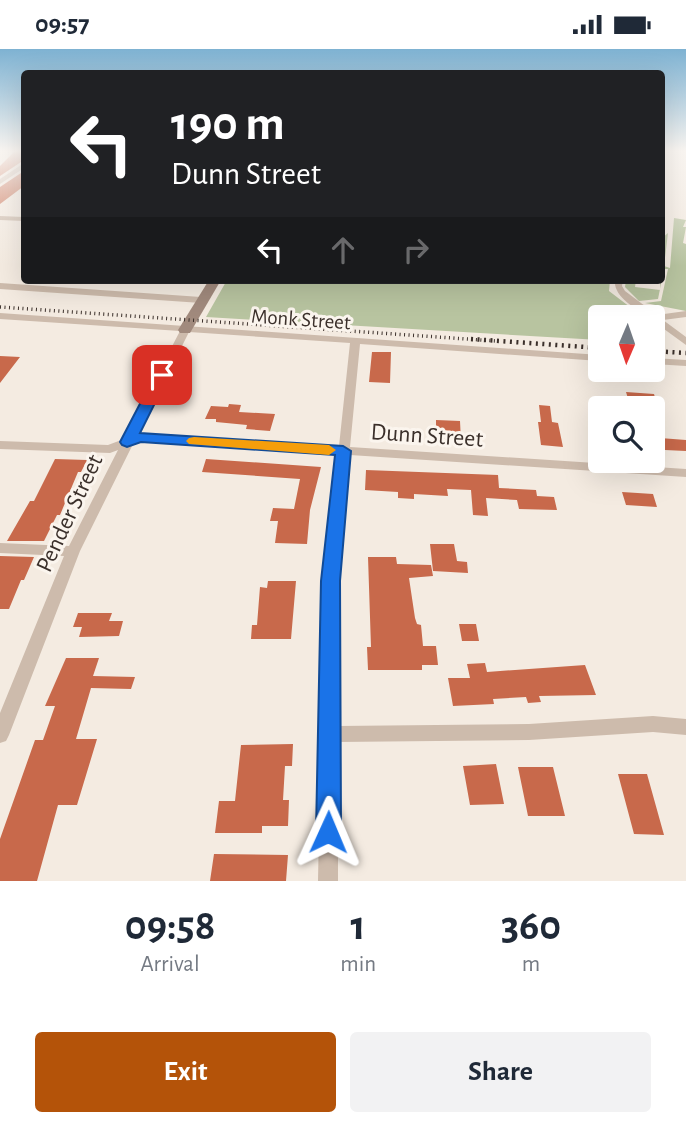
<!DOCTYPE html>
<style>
:root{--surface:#fff;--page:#f2f2f3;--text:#1f2937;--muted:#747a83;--accent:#b45309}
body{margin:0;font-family:"Alegreya Sans",sans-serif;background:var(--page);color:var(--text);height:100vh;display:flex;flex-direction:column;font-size:26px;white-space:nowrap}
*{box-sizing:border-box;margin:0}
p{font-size:23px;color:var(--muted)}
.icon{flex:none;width:38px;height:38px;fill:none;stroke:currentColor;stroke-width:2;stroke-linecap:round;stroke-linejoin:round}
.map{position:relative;height:832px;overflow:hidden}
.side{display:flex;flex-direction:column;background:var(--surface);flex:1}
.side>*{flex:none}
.banner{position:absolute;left:21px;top:21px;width:644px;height:214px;border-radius:7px;box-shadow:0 7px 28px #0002;background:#202124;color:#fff;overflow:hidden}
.needle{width:46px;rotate:182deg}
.fabs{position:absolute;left:588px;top:256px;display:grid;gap:14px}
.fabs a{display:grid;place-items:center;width:77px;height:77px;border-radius:7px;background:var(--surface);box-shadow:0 7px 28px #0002;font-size:35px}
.pin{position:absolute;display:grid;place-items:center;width:60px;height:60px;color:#fff;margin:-30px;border-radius:14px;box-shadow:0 4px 10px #0006}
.me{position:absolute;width:77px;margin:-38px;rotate:1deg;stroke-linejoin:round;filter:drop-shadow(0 0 5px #0008)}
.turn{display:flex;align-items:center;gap:24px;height:147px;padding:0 35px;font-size:32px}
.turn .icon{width:91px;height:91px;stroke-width:2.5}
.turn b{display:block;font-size:49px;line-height:60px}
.lanes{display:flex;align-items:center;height:66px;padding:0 35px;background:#0003;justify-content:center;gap:35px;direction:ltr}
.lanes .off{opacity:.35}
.eta{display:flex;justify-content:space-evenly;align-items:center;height:119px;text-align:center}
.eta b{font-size:42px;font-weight:700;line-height:49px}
.button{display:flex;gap:14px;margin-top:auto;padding:14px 35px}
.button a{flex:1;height:80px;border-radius:7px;background:var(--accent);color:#fff;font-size:28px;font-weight:700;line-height:80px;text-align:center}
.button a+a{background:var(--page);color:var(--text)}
.status{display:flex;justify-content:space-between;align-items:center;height:49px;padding:0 35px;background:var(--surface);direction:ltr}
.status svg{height:19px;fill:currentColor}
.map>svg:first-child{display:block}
.green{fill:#b8c4a0}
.building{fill:#c8694b}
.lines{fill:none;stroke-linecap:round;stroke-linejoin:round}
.street{fill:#cdbbac;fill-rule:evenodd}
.secondary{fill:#a18a7d;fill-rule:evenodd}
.rail-far1{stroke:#3b302b;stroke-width:3.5;stroke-dasharray:1 3.5;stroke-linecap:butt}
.rail{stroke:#3b302b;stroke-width:4.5;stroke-dasharray:2 4.5;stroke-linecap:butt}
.route{fill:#1a73e8;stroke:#114b97;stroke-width:2}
.slow{fill:#f59e0b}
.labels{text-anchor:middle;stroke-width:6;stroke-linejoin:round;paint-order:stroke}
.far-street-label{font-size:21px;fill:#3b302b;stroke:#fbf5ee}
.street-label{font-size:24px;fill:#3b302b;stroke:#fbf5ee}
</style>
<div class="status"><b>09:57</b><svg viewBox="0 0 49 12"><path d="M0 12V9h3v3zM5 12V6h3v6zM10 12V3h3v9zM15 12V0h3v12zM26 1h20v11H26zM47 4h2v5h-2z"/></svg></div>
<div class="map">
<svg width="686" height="832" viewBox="0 0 686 832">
<rect width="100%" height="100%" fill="#f4ebe1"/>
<!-- green -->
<path class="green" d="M674 169 686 171 683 178H686L683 194 686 195V262L645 254 661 252 668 220H664L658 250 639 252 625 238 626 231H636L635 238 660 241 662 189 668 184 664 217 670 219Z
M227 231H610L609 242 643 268H600V291L206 268Z"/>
<!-- building -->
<path class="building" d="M16 101H24V111L0 127V117Z
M24 122V137L0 155V138Z
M372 303H391L390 334 369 333Z
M0 307 20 308 0 334Z
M626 343 654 345 658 359H631Z
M229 355 241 356 239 363 275 365 270 382 246 380 247 376 216 373V370H205L211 357 228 358Z
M539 356 550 357 552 373 558 374 563 398 541 396 538 373H541Z
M436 371 460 372 461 392 436 391Z
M660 389 686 391V402L665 401Z
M55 410 87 411 81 423H78L60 466H57L44 492H7L30 452H34Z
M206 410 321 418 310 461 307 495 275 494 278 472H270L273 459 294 460 300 430 202 423Z
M366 421 498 426 499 439 536 441 537 447 554 448 557 461 519 460 517 451 486 449 488 467 473 466 471 441 447 440 448 447 414 445V450L398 449V443L365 441Z
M622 443 653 445 657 458 626 456Z
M430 495H454L457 512 467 513 468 524 433 522Z
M0 507 34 508 24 531H21L9 560H0Z
M368 508H396L397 515 431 516 433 527 409 529 415 569 417 575 421 576 423 597H436L438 616H422V621H368L367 598H371Z
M268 532H296L291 590H251L252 576H257L260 538 267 539Z
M78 564H112L109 572H123L119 587 79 588 82 578H73Z
M459 575H476L479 592H462Z
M66 609H99L93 627 135 628 131 640 91 639 76 690H97L77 756H58L37 832H0V790L35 691H43L55 657H45Z
M485 614 487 623 585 616 596 646 539 647 541 653 528 654 526 648 493 650 494 655 453 657 448 629H470L467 615Z
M293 695 292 717H285L283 751H289L288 777H262V784H215L219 752H235L241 696Z
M496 715 504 755 470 756 463 717Z
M518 718H553L565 767H528Z
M618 725H647L664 786 634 785Z
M214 805 288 806 286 832H210Z"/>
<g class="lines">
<!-- street -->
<path class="street" d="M24 114V119L0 135V130Z
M0 167 24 168V172L0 171Z
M615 231H623L622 237 625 242 657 266 686 262V268L663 271 686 288V296L653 272V268H647C636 259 613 248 615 231Z
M0 234 201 248 205 251 201 254 0 240Z
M0 264 600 306V312L360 295 350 398 686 420V428L350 406 338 532V677L529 675 653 667 686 670V686L653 683 529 691 338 693V832H318L324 532 338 405 140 392 133 395 80 502 9 686 6 692 0 694V664L64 507 0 504V494L69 497 118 401 110 404 0 400V392L108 396 124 390 180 282 0 270ZM189 283 350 294 339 397 138 385Z
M653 309 686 311V317L653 315Z"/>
<!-- secondary -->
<path class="secondary" d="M209 231H221L190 284H180L178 281Z"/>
<!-- rail-far1 -->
<path class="rail-far1" d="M0 258 496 292"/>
<!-- rail -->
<path class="rail" d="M471 290 600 299
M653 302 686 304"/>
</g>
<!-- sky -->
<linearGradient id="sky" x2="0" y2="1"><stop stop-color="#7eb2d2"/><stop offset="0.47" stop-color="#faf6f2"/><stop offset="1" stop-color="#faf6f2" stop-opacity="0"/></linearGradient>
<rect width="686" height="217" fill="url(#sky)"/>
<!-- route -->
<path class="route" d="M162 322 169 326 140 384 343 397 351 402 340 532 341 783 337 792 328 796 319 792 316 783 321 532 335 406 141 393 127 398 122 396 120 393 155 326Z"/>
<!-- slow -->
<path class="slow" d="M194 388 329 396 336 401 329 406 189 395 186 392 189 389Z"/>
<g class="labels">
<!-- far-street labels -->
<g class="far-street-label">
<text transform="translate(301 270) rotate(4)" y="7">Monk Street</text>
</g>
<!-- street labels -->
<g class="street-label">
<text transform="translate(427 386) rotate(4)" y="8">Dunn Street</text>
<text transform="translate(69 464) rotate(-65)" y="8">Pender Street</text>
</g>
</g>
</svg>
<div class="fabs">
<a><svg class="needle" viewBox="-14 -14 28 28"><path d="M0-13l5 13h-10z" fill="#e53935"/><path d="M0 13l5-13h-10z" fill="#747a83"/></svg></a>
<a><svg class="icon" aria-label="search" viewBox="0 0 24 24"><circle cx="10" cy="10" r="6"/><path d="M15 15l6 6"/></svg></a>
</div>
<div class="pin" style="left:162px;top:326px;background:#d93025"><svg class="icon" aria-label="arrive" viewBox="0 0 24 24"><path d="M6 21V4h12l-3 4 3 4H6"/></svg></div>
<svg class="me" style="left:328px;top:783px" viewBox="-20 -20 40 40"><path d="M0-17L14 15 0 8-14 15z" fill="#1a73e8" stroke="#fff" stroke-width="4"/></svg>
<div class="banner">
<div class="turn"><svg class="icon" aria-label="left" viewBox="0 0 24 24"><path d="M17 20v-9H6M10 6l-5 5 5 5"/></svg><div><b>190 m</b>Dunn Street</div></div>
<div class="lanes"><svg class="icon" aria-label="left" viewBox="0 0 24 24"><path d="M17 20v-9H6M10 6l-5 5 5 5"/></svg><svg class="icon off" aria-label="ahead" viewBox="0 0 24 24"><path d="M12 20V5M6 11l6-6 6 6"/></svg><svg class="icon off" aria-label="right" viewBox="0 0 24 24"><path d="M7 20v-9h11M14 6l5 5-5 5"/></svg></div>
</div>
</div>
<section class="side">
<div class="eta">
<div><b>09:58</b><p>Arrival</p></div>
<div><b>1</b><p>min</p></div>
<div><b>360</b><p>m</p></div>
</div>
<div class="button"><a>Exit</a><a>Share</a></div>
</section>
